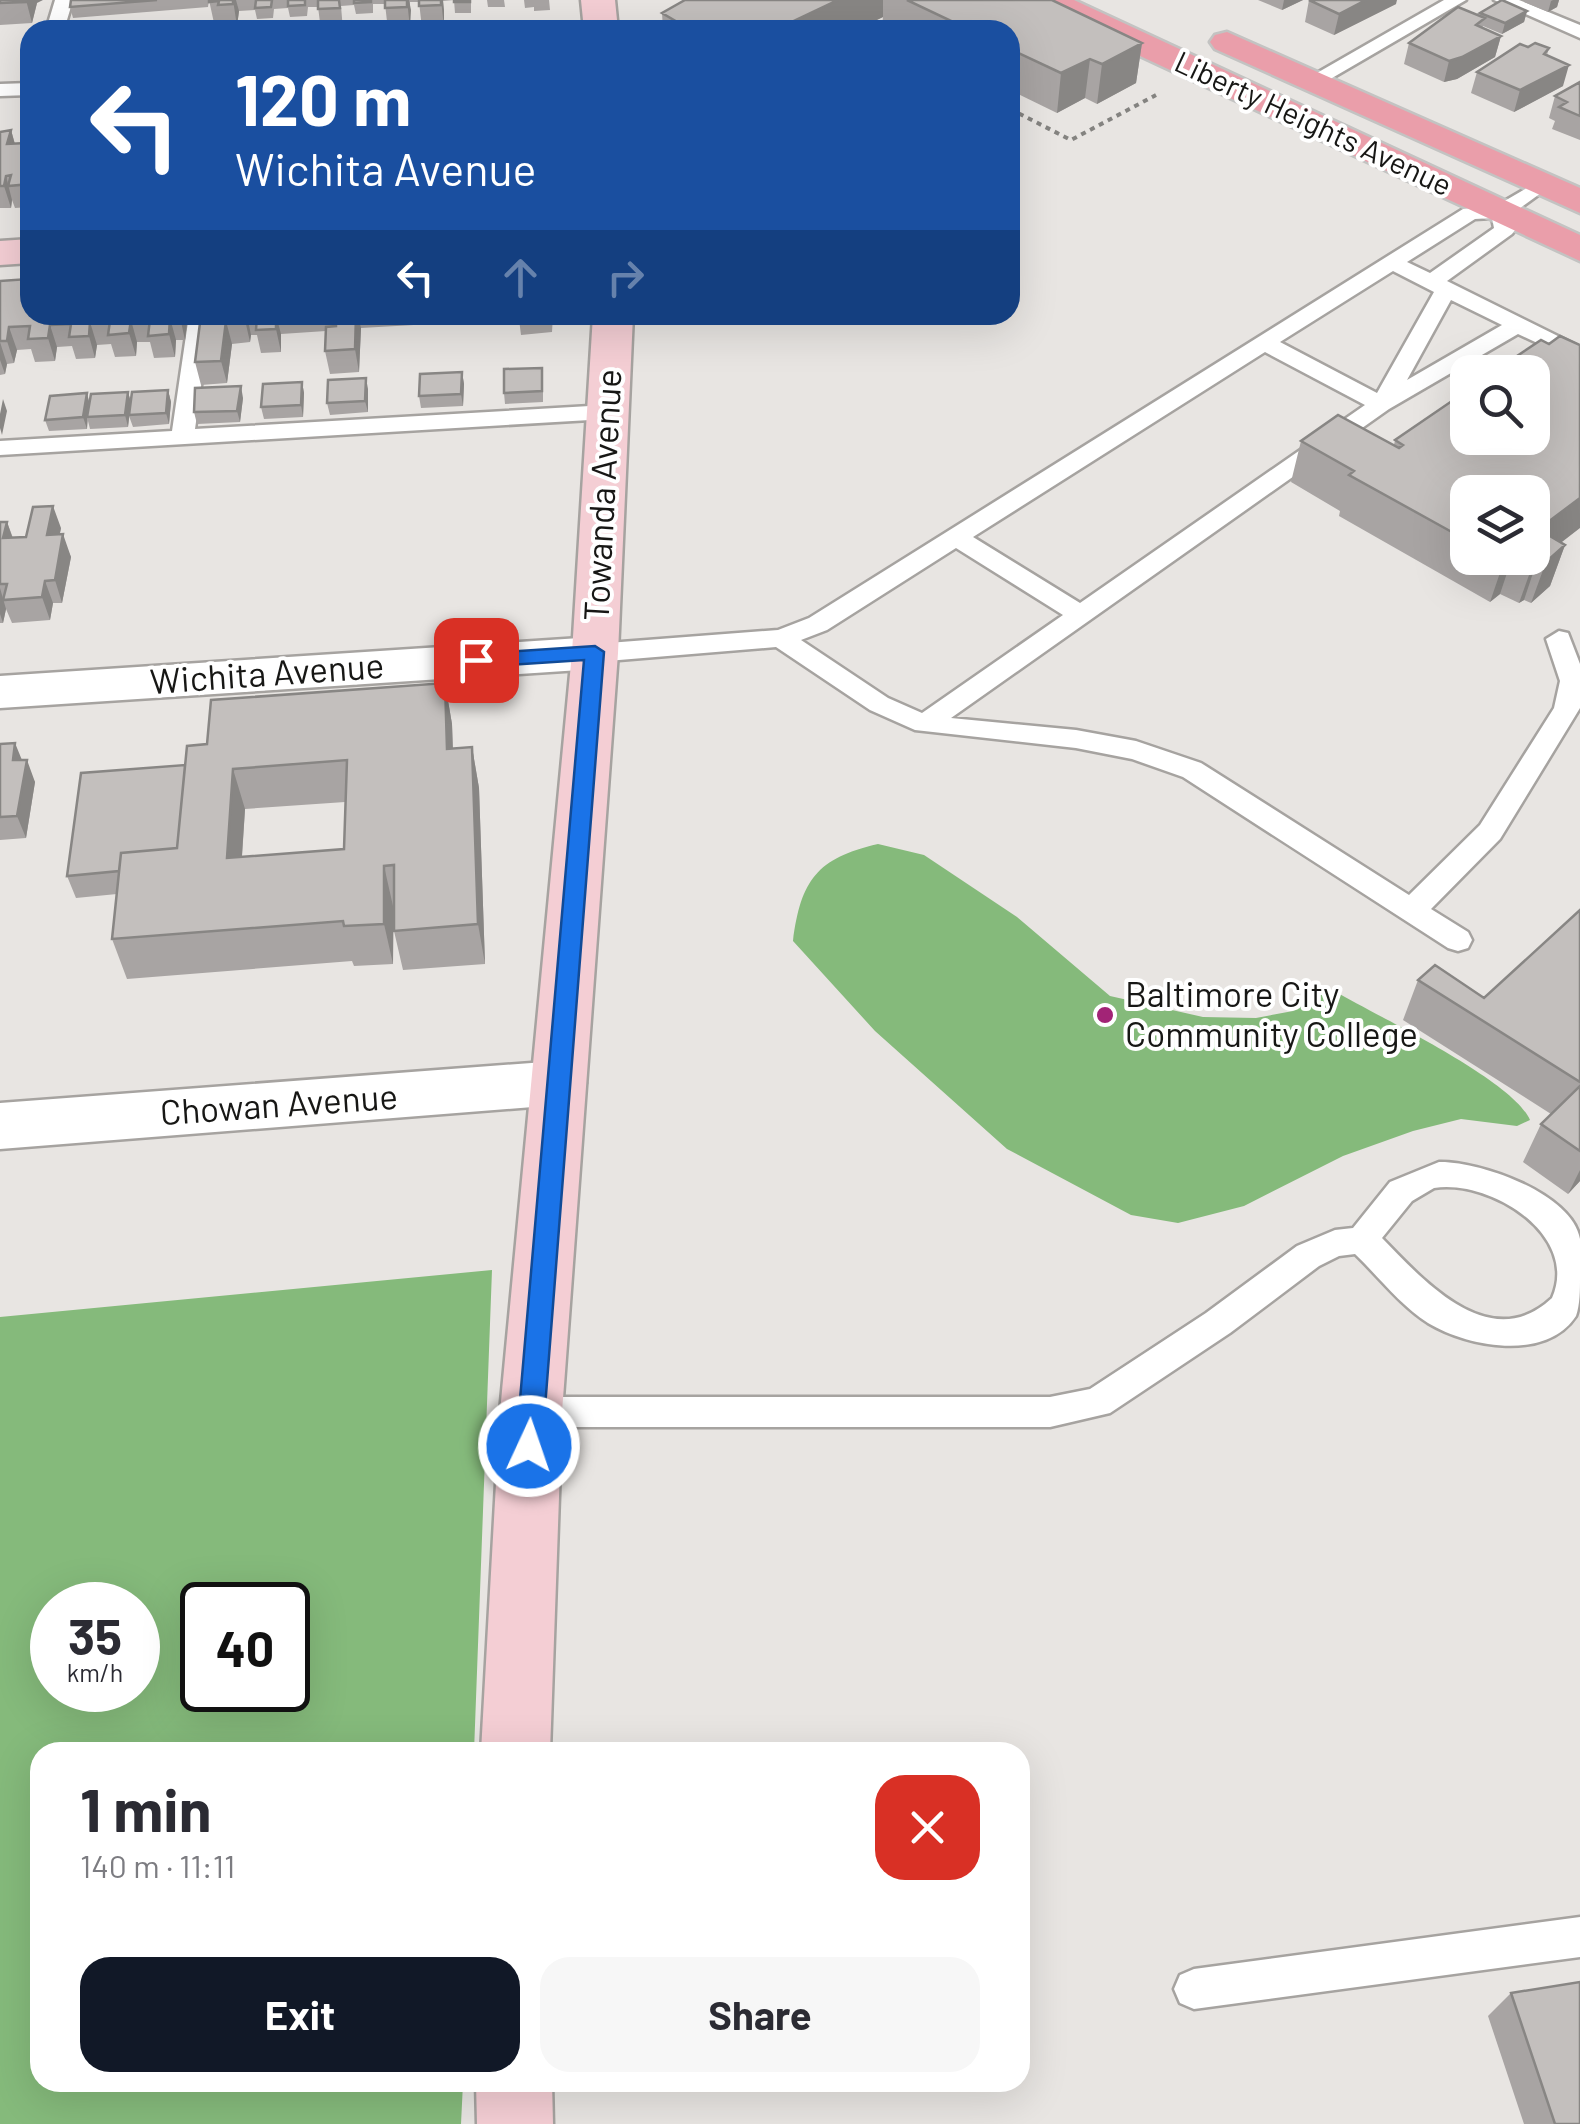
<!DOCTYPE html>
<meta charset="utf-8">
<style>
:root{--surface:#fff;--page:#f7f7f7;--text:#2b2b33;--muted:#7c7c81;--accent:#111827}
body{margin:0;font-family:Barlow,sans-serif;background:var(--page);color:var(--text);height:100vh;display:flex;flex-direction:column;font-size:38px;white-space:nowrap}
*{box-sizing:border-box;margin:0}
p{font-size:32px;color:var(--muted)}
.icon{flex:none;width:55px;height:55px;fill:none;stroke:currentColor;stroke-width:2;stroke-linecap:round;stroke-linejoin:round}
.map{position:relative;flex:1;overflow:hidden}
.side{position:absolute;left:30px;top:1742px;width:1000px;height:350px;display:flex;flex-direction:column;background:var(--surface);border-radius:30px;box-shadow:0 10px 40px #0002}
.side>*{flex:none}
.hud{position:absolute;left:20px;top:20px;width:1000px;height:305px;border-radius:30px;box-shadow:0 10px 40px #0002;background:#1a4fa0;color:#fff;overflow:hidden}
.fabs{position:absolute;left:1450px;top:355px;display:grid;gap:20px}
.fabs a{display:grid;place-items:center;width:100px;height:100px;border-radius:20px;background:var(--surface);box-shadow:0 10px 40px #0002;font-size:50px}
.speed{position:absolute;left:30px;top:1582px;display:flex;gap:20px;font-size:50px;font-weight:700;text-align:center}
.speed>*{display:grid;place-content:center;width:130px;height:130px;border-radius:50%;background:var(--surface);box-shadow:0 10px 40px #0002;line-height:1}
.speed small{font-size:25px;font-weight:400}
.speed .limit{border:5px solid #111;border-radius:15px;background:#fff;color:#111}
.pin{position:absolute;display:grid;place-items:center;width:85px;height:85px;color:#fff;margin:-42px;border-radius:20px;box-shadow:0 5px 15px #0006}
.me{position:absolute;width:110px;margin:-55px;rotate:3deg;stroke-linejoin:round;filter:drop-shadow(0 0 8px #0008)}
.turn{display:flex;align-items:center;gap:35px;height:210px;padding:0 50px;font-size:45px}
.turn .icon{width:130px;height:130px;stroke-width:2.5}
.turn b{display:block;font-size:70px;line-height:85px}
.lanes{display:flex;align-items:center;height:95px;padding:0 50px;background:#0003;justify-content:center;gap:50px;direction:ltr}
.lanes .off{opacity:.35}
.round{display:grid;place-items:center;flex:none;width:105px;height:105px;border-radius:30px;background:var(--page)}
.head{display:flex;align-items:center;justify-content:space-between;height:170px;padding:0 50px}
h1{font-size:60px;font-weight:700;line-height:75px}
.cta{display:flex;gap:20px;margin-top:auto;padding:20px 50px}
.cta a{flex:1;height:115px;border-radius:30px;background:var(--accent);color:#fff;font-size:40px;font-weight:700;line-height:115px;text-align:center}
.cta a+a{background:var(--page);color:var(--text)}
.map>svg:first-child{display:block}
.forest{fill:#85ba7b;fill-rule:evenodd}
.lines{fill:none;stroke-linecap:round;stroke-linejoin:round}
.lane-casing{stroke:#a6a3a0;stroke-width:5}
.street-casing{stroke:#a6a3a0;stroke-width:5}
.secondary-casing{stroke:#a6a3a0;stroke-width:5}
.primary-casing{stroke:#c3c3c2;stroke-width:5}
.path{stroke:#848380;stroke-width:4;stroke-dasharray:5 5;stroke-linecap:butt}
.lane{fill:#fff;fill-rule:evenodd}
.street{fill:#fff;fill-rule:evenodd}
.secondary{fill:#f4ced4;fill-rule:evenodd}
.primary{fill:#ea9eaa;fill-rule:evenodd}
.wall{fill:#a8a4a3;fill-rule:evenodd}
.shaded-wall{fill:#888684}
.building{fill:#c3bfbd;stroke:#888684;stroke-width:2.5;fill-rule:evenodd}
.route{fill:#1a73e8;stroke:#114b97;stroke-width:2.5}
.poi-dot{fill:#a22476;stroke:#fff;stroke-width:4}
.labels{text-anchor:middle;stroke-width:8;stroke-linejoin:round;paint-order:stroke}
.far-street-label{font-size:30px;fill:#171715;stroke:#fff}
.street-label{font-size:35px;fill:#171715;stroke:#fff}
.poi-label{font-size:35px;fill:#171715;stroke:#fff;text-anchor:start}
</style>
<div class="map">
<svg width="1580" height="2124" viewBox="0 0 1580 2124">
<rect width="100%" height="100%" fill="#e8e5e2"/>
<!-- forest -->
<path class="forest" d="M878 844 924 855 1017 917 1110 996 1203 1017 1256 1018 1293 1011 1312 994 1336 992C1379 1017 1513 1080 1530 1120L1517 1126 1461 1119 1413 1131 1343 1156 1244 1206 1178 1223 1131 1215 1007 1149 875 1031 793 941C801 880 817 858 878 844Z
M492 1270 474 1752H40V2082L463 2083 461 2124H0V1317ZM52 1605H138V1690H52ZM202 1605H288V1690H202Z"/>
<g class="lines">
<defs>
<path id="lane" d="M55 0H73L64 30H46Z
M1444 0H1466L1320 85H1306L1303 81Z
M1494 0H1519L1580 25V38Z
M30 83V95L0 96V84Z
M1542 179 1552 185 1512 214 1515 230 1512 234 1447 281 1580 347V363L1518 334 1389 409 951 718 1076 730 1136 741 1201 763 1409 895 1480 825 1554 708 1560 681 1546 639 1559 631 1568 633 1580 664V708L1500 839 1431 909 1468 932 1472 940 1468 948 1458 951 1448 948 1183 777 1132 759 1076 748 915 730 870 710 776 647 595 662 582 653 595 644 778 630 809 618 1463 209 1496 206ZM1492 218 1494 228 1430 273 1407 262 1475 219ZM1393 271 1434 292 1377 393 1280 342ZM1451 300 1502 325 1407 380ZM1265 352 1365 405 1080 603 973 537ZM956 548 1063 615 922 713 888 698 801 640 827 630Z
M189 315H211L195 429 607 405 618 412 607 419 0 455V441L172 431Z
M1439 1162C1479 1161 1572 1193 1580 1239 1580 1251 1580 1266 1580 1278 1580 1290 1580 1305 1576 1316 1546 1362 1468 1347 1428 1323 1400 1305 1379 1277 1355 1254L1339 1256 1319 1266 1230 1333 1110 1413 1050 1427H531L519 1423 514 1412 519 1401 531 1397H1050L1090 1389 1206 1313 1297 1246 1335 1230 1353 1228 1390 1182ZM1434 1188C1490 1179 1580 1235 1552 1298 1490 1356 1424 1281 1382 1238L1412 1201Z
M1580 1917V1957L1194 2009 1180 2003 1174 1989 1180 1975 1194 1969Z"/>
<path id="street" d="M595 637 611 642 618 653 611 664 595 669 0 708V676Z
M558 1061 578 1067 586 1083 578 1099 558 1105 0 1149V1103Z"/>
<path id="secondary" d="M581 0H615L618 30H584Z
M30 239V263L0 265V241Z
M593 315H633L618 653 562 1412 550 1752H481L500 1412 572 653Z
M476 2082H552L553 2124H477Z"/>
<path id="primary" d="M1030 0H1074L1580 235V261L1035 7Z
M1227 32 1580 188V213L1215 49 1210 42 1215 35Z"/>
</defs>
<!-- lane casing -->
<use href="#lane" class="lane-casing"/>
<!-- street casing -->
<use href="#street" class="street-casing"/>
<!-- secondary casing -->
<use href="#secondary" class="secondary-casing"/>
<!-- primary casing -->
<use href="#primary" class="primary-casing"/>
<!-- path -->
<path class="path" d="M1010 109 1071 140 1156 95"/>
<!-- lane -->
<use href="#lane" class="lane"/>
<!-- street -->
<use href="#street" class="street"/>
<!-- secondary -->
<use href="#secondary" class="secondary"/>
<!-- primary -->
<use href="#primary" class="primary"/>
</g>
<!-- wall -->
<path class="wall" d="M0 0 37 3 32 23 0 25Z
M71 0H209L208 7 73 18 70 7Z
M209 0H471V13H455L454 0 443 1 444 27 422 28 419 2H410V28L388 30 385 4H373V13L356 14 354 5 341 6 343 30H321L318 7H308L307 16 290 17 288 8 274 9 273 18 257 19 255 10 239 11 237 26H223L222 23H214Z
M487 0H504L505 7H488Z
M524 0H549L550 10 534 11V7L525 8Z
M685 0H1052L1142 43 1136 83 1097 104 1085 98 1057 113 1010 90V30H890L882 26 883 17 856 30H663L662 13Z
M1258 0H1303L1282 10Z
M1309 0 1396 4 1334 35 1305 22Z
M1525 0H1559L1557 7 1548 12 1524 2Z
M1527 11 1524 22 1502 34 1483 26 1482 28 1501 36 1495 57 1457 79 1444 82 1404 64 1409 43 1479 16 1480 13Z
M1528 47 1549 48 1547 55 1563 86 1514 112 1471 93 1477 72Z
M1580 82V140L1552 129 1555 121 1549 118 1555 96Z
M30 126V207L15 208 12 200 11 208H0V132L11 130 15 144 26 143Z
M0 281 30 315H188L185 340H176L175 357 154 358 150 342H137L136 356 115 357 111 344 97 345 95 358 76 359 72 346 57 347 55 361 35 362 31 349 17 350 14 363 7 364 5 374 0 375Z
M201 315H553L552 332 521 335 519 319 361 328 359 372 330 374 325 351 326 331 281 334V352L261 353 257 335H251L250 342 232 344 227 383 201 385 195 362Z
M462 372 464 384 463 406 421 408 419 396Z
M543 379V402L505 404 504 393Z
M302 382 304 393 303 417 264 419 261 407Z
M368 389V412L330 415 327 403Z
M168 390 171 402 169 424 133 427 129 416 128 427 90 429 88 421 87 429 49 431 45 420 89 401 128 392 131 402Z
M243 398 240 422 197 424 194 412Z
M1532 438 1561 542 1565 545 1550 586 1531 603 1524 600 1519 603 1500 594 1490 602 1339 516 1340 511 1291 482 1301 441 1394 445 1395 440ZM1468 492 1532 558H1468Z
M0 522H7L13 538 26 537 61 528 60 534 71 557 62 603H53L50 620 12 623 6 609 3 623H0Z
M445 683 452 724 453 749 472 747 479 788 485 964 403 970 394 931V906L393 964 354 966 352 961 127 979 112 939 117 894 76 898 67 876 207 744ZM345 802 344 849 242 857 245 809Z
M0 744 22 760 35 782 26 838 0 840Z
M1580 910V1181L1568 1194 1523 1162 1541 1124 1551 1114 1403 1020 1418 980 1484 998Z
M1511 1993 1580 2124H1524L1488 2016Z"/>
<!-- shaded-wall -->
<path class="shaded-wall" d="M26 0H43L37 3 32 23Z
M233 0H236L239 11 237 26Z
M407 0H409L411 10 410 28Z
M441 0H443L444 10V27Z
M838 0H883V17L856 30H775Z
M1284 0H1303L1282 10Z
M1366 0H1397L1396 4 1334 35 1339 14Z
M1553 0H1559L1557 7 1548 12 1551 1Z
M1527 11 1524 22 1502 34 1505 23Z
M1501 36 1495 57 1457 79 1444 82 1449 61Z
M1142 43 1136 83 1097 104 1102 64Z
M1090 59 1085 98 1057 113 1061 73Z
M1569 65 1563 86 1514 112 1520 90Z
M11 130 17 152 7 144Z
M6 176 12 200 11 208 4 186Z
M180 315H188L185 340 180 317Z
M247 315 251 335 250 342 245 320Z
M276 315 281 334V352L276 329Z
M356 315H358L361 328 359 372 355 349Z
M170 318 176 340 175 357 169 334Z
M131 320 137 342 136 356 129 333Z
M226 321 232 344 227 383 221 361Z
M90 322 97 345 95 358 89 336Z
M50 325 57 347 55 361 48 338Z
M9 327 17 350 14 363 7 341Z
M0 342 7 364 5 374 0 360Z
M462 372 464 384 463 406 461 394Z
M366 378 368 389V412L365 401Z
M302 382 304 393 303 417 301 405Z
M241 386 243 398 240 422 237 411Z
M168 390 171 402 169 424 166 413Z
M128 392 131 403 128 427 125 415Z
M87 393 90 405 87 417V429L83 417Z
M3 399 7 411 2 435 0 428V414Z
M1580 498V528L1540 559 1538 558 1524 600 1519 603 1548 522Z
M53 506 61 528 54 558 47 535Z
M1541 519 1532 544V525Z
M7 522 15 545 3 538Z
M63 534 71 557 62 603 55 580Z
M1565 545 1550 586 1531 603 1546 562Z
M1508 558H1512L1500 594 1490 602 1504 561Z
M45 581 53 603 50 620 42 597Z
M0 588 6 609 3 623 0 614Z
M445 683 452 724 454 790 447 749Z
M15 743 24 765 13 760Z
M472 747 479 788 485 964 478 924Z
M27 760 35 782 26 838 17 816Z
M233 769 245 809 239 899 227 858Z
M384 866 393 906V964L384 924Z
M1580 1170V1181L1568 1194Z"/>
<!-- building -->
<path class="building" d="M0 0H26V2L0 3Z
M71 0H157L70 7Z
M209 0H233V4L218 5 219 1 209 2Z
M256 0H272L271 7 255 8Z
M288 0H305V5L288 6Z
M318 0H339L340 8 318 9Z
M354 0H371V2L354 3Z
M385 0H407V7L385 8Z
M419 0H441V5L419 6Z
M454 0H470V2H454Z
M685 0H838L775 30H691L662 13Z
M907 0H1052L1142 43 1102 64 1090 59 1061 73 1010 49V30H970Z
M1309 0H1366L1339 14Z
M1502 0 1527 11 1505 23 1480 13Z
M1458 7 1485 18 1476 25 1501 36 1462 57 1449 61 1409 43Z
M1535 43 1549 48 1544 54 1569 65 1520 90 1477 72 1520 44 1528 47Z
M1580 82V116L1559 107 1567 102 1555 96Z
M30 126V184L8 186 11 175 6 176 4 186H0V132L11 130 7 144 26 143Z
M28 279 26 290H30V315H180V317L170 318 169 334 148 336 150 319 131 320 129 333 108 335 110 321 90 322 89 336 69 337 71 324 50 325 48 338 28 339 30 326 9 327 7 341H0V281Z
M201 315H246L245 320 226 321 221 361 195 362Z
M257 315H276V329L256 330Z
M289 315H324L325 319 288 321Z
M336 315H356L355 349 325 351 326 327 336 326Z
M1560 336 1580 345V498L1548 522 1541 519 1532 525V492H1468V541L1349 475 1354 471 1301 441 1338 415 1399 448 1403 445 1395 440 1468 390V438H1532V372H1493L1541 340 1549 344Z
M542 368V391L504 393V369Z
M462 372 461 394 419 396 420 374Z
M366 378 365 401 327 403 328 380Z
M302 382 301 405 261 407 263 384Z
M241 386 237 411 194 412 195 388Z
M168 390 166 413 129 415 132 392Z
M128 392 125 415 87 417 91 394Z
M87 393 83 417 45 420 50 396Z
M53 506 47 535 63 534 55 580 45 581 42 597 3 600 7 584H0V522H7L3 538 26 537 33 507Z
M1543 532 1565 545 1546 562 1538 558 1534 562 1524 558H1532V536L1535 538Z
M445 683 447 749 472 747 478 924 394 931V865L384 866V924L344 926 343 921 112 939 121 853 177 848 187 746 207 744 211 700ZM347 760 344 849 227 858 233 769Z
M15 743 13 760H27L17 816 0 817V744Z
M185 765 177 848 121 853 119 871 67 876 81 773Z
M1580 910V1082L1418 980 1435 965 1484 998Z
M1580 1086V1151L1541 1124Z
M1580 1982V2124H1555L1511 1993Z"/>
<!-- route -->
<path class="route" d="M595 646 604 652 542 1446 538 1455 529 1458 520 1455 516 1446 584 660 476 667 466 660 476 654Z"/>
<!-- markers -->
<circle class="poi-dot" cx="1105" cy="1015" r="10"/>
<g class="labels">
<!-- far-street labels -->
<g class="far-street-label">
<text transform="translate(1313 124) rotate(25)" y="10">Liberty Heights Avenue</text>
</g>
<!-- street labels -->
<g class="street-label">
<text transform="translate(603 495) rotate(-87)" y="12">Towanda Avenue</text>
<text transform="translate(267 674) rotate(-4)" y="12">Wichita Avenue</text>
<text transform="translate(279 1105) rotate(-4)" y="12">Chowan Avenue</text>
</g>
<!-- poi labels -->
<g class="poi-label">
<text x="1125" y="1007">Baltimore City<tspan x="1125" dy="40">Community College</tspan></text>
</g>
</g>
</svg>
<div class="fabs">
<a><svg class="icon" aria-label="search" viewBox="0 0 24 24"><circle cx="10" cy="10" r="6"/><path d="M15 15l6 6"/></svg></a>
<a><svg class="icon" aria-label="layers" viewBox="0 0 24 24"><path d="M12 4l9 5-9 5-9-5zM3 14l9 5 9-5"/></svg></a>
</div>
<div class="speed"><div>35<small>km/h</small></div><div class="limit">40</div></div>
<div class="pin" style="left:476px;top:660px;background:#d93025"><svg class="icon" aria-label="arrive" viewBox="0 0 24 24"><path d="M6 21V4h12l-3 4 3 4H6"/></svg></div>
<svg class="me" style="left:529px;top:1446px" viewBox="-20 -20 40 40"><circle r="17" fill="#1a73e8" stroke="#fff" stroke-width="3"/><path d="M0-11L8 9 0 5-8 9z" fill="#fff"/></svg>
<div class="hud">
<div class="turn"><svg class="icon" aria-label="left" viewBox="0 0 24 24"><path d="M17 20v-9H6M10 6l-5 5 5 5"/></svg><div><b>120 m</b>Wichita Avenue</div></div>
<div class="lanes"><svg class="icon" aria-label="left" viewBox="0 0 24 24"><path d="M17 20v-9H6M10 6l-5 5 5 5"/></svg><svg class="icon off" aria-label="ahead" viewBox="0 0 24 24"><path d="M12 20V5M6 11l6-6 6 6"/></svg><svg class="icon off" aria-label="right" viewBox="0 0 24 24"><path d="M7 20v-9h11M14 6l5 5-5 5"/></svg></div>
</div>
<section class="side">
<div class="head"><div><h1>1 min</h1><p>140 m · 11:11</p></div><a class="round" style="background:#d93025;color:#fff"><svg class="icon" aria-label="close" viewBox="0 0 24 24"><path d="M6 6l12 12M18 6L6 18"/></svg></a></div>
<div class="cta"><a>Exit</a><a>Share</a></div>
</section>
</div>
